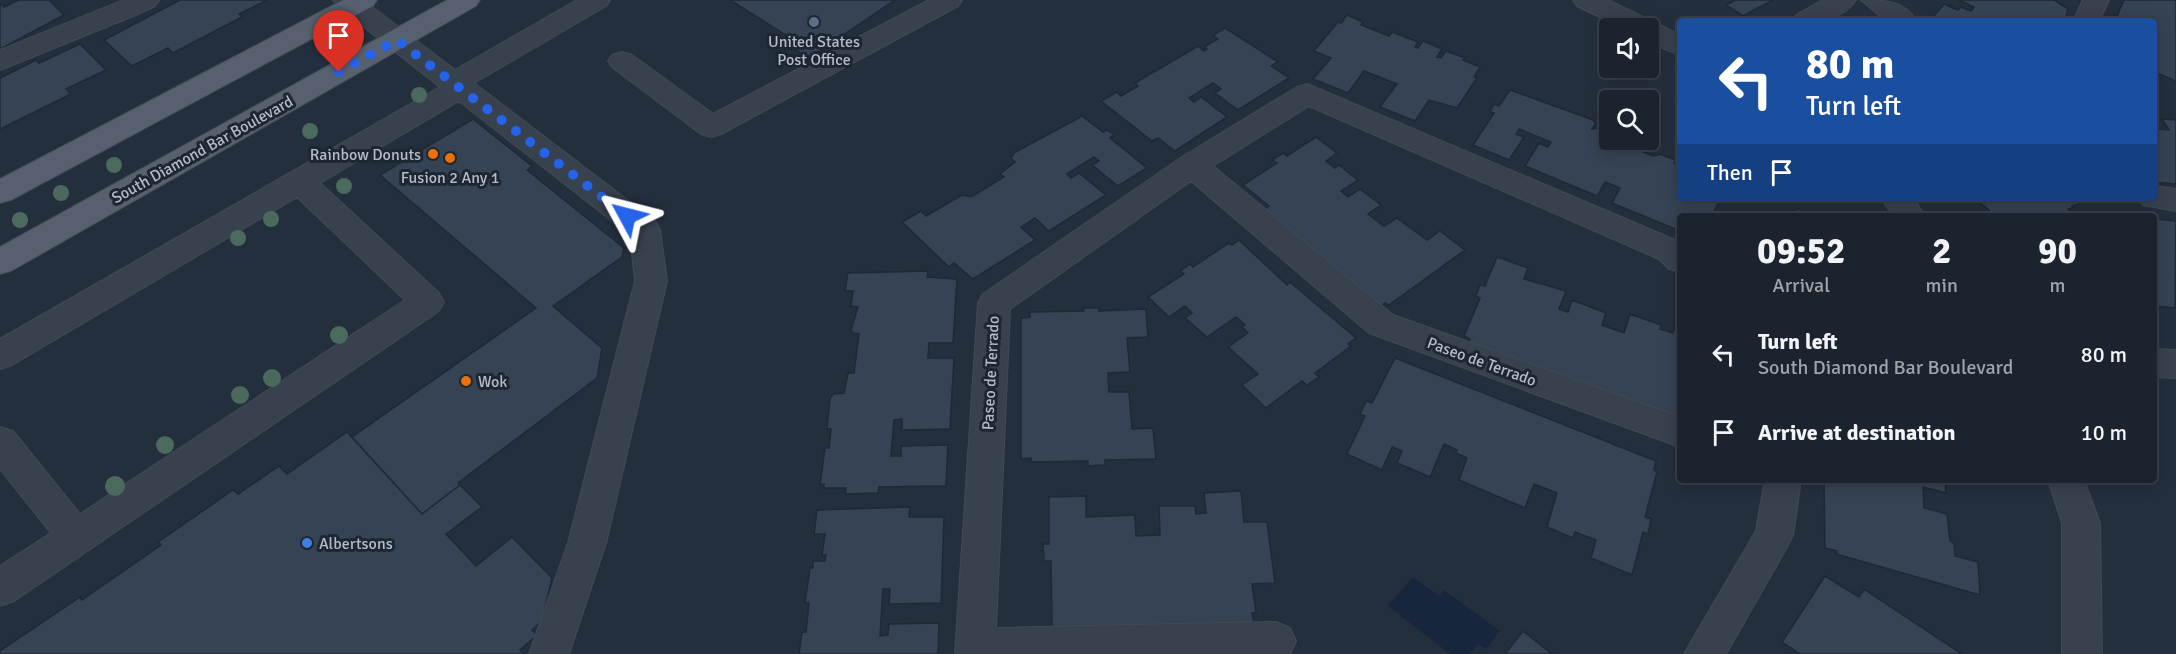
<!DOCTYPE html>
<style>
:root{--surface:#1b232e;--page:#282f3a;--text:#f1f3f6;--muted:#a0a4aa;--line:#39404a}
body{margin:0;font-family:Signika,sans-serif;background:var(--page);color:var(--text);height:100vh;display:flex;flex-direction:column;font-size:22px;white-space:nowrap}
*{box-sizing:border-box;margin:0}
p{font-size:20px;color:var(--muted)}
.icon{flex:none;width:33px;height:33px;fill:none;stroke:currentColor;stroke-width:2;stroke-linecap:round;stroke-linejoin:round}
.map{position:relative;flex:1;overflow:hidden}
.drawer{position:absolute;left:1677px;top:213px;width:480px;height:270px;display:flex;flex-direction:column;background:var(--surface);border-radius:6px;box-shadow:0 3px 15px #0003,0 0 0 2px var(--line)}
.drawer>*{flex:none}
.guide{position:absolute;left:1677px;top:18px;width:480px;height:183px;border-radius:6px;box-shadow:0 3px 15px #0003,0 0 0 2px var(--line);background:#1a4fa0;color:#fff;overflow:hidden}
.controls{position:absolute;left:1599px;top:18px;display:grid;gap:12px}
.controls a{display:grid;place-items:center;width:60px;height:60px;border-radius:6px;background:var(--surface);box-shadow:0 3px 15px #0003,0 0 0 2px var(--line);font-size:30px}
.pin{position:absolute;display:grid;place-items:center;width:51px;height:51px;color:#fff;margin:-62px -26px;border-radius:50% 50% 50% 0;rotate:-45deg;box-shadow:0 0 6px #0007}
.pin .icon{rotate:45deg}
.me{position:absolute;width:66px;margin:-33px;rotate:308deg;stroke-linejoin:round;filter:drop-shadow(0 0 4px #0008)}
.turn{display:flex;align-items:center;gap:21px;height:126px;padding:0 30px;font-size:27px}
.turn .icon{width:78px;height:78px;stroke-width:2.5}
.turn b{display:block;font-size:42px;line-height:51px}
.then{display:flex;align-items:center;height:57px;padding:0 30px;background:#0003;gap:12px;font-size:22px}
.eta{display:flex;justify-content:space-evenly;align-items:center;height:102px;text-align:center}
.eta b{font-size:36px;font-weight:800;line-height:42px}
ul{padding:0;list-style:none}
li{display:flex;align-items:center;gap:18px;height:78px;padding:0 30px}
li div{flex:1}
li b{display:block;font-size:22px}
li em{font-style:normal}
.map>svg:first-child{display:block}
.water{fill:#17263c}
.building{fill:#364354;stroke:#1f2835;stroke-width:1.5}
.lines{fill:none;stroke-linecap:round;stroke-linejoin:round}
.minor-casing{stroke:#414a57;stroke-width:2}
.major-casing{stroke:#414a57;stroke-width:2}
.minor{fill:#38414e;fill-rule:evenodd}
.major{fill:#56606e;fill-rule:evenodd}
.tree{fill:#4b6a5d}
.route{stroke:#2563eb;stroke-width:10;stroke-dasharray:0 18}
.service-dot{fill:#5c6f8a;stroke:#1d2633;stroke-width:2}
.food-dot{fill:#e8710a;stroke:#1d2633;stroke-width:2}
.shop-dot{fill:#3f7fe0;stroke:#1d2633;stroke-width:2}
.labels{text-anchor:middle;stroke-width:6;stroke-linejoin:round;paint-order:stroke}
.poi-label{font-size:16px;fill:#b4bcc9;stroke:#1d2633}
.street-label{font-size:16px;fill:#b4bcc9;stroke:#1d2633}
</style>
<div class="map">
<svg width="2176" height="654" viewBox="0 0 2176 654">
<rect width="100%" height="100%" fill="#242f3e"/>
<!-- water -->
<path class="water" d="M1413 577 1439 596 1444 590 1500 631 1486 649 1478 644 1470 654H1450L1388 606Z"/>
<!-- building -->
<path class="building" d="M19 0H49L64 15 0 49V3L4 7Z
M180 0H267L239 14 242 17 173 53 168 48 132 66 104 40Z
M730 0H895L809 58 793 48 800 44Z
M1732 0H1773L1743 16 1726 5 1734 1Z
M2046 0H2054L2068 9 2065 21H1938L1932 18 1944 4 1958 10 1961 7 1971 11 1974 7 1959 0Z
M2124 0H2176V81L2154 72V21H2111L2114 15 2117 16Z
M1347 15 1363 22 1361 25 1389 36 1392 32 1418 42 1415 47 1418 48 1423 41 1442 49 1437 57 1441 58 1446 51 1465 58 1463 60 1480 67 1474 77 1477 78 1457 108 1429 100 1415 121 1380 107 1397 84 1364 71 1348 93 1313 79 1331 58 1314 51 1338 22 1341 23Z
M1225 28 1278 62 1271 66 1289 78 1238 110 1215 93 1221 89 1213 83 1189 98 1194 102 1201 97 1227 117 1175 151 1158 138 1152 141 1101 101 1117 92 1121 96 1138 86 1135 83 1198 46 1204 51 1207 49 1204 47 1218 39 1213 35Z
M80 44 106 70 66 89 71 94 0 129V78L36 60 39 63Z
M1510 90 1593 120 1596 123 1592 129 1597 128 1610 133V140L1654 156 1660 154 1676 160 1674 163 1680 165V198L1720 199 1712 216H1680V231L1612 203 1620 188 1605 182 1597 196 1525 166 1539 143 1548 147 1551 142 1519 129 1516 134 1524 137 1509 160 1473 145 1494 113 1490 112 1494 104 1499 106Z
M1082 116 1103 132 1107 130 1114 135 1110 138 1147 168 1118 186 1092 165 1099 161 1094 157 1067 174 1071 178 1079 173 1106 195 1049 231 1035 218 1021 227 1035 240 973 279 954 263 949 267 902 222 921 211 926 216 962 195 971 197 1004 177 1000 174 1015 162 1011 158 1014 153Z
M473 119 532 166 527 170 624 248 622 257 553 306 602 348 597 378 458 483 460 485 422 514 352 437 536 308 380 175Z
M2162 119 2176 120V184L2154 182V124L2157 129 2169 130Z
M1316 137 1337 153 1326 161 1335 168 1339 165 1358 180 1341 191 1348 197 1360 189 1381 205 1368 214 1384 226 1397 218 1427 240 1440 231 1465 250 1389 305 1385 303 1381 306 1264 210 1269 206 1243 185 1277 163 1272 160 1283 153 1287 156Z
M1983 198H2093L2094 199 2072 206 2074 207 2068 209 2072 213 2067 216H1996L1978 201Z
M1799 209 1807 216H1776Z
M2154 219 2176 221 2175 308 2154 306Z
M1239 240 1287 285 1290 282 1356 338 1348 344 1351 346 1315 373 1319 377 1307 385 1302 381 1266 408 1242 385 1258 374 1228 347 1248 333 1242 327 1245 325 1236 317 1207 337 1185 318 1192 313 1185 306 1169 317 1148 297 1184 274 1180 271 1190 264 1193 267 1229 243 1232 245Z
M1497 257 1528 268 1524 279 1566 291 1559 309 1568 312 1572 300 1606 313 1602 325 1624 333 1630 314 1661 325 1660 329 1673 333 1676 321 1680 322V426L1467 345 1470 339 1464 336 1480 298 1476 296 1480 285 1485 286Z
M928 271 927 277 957 279 953 343H929L928 358H954L950 429 902 430V419L894 420 891 456H901V446L948 445 946 486 879 487 878 493 845 494 846 488H824V484L820 485 825 448H829L831 429H827L830 398 834 394 844 393 848 373H854L859 334 853 333 851 330 858 307 851 306 853 291H845L848 273Z
M1083 308H1099V311L1146 309 1148 337 1127 338 1130 372 1108 373 1109 392H1129L1132 429 1153 428 1156 459 1105 460V465L1088 466V461L1031 462V458L1021 459V318L1030 317V312L1084 311Z
M1395 358 1656 461 1654 470 1657 472 1645 517 1651 519 1648 534 1643 532 1632 575 1591 558 1596 540 1575 532 1573 538 1547 527 1557 493 1534 484 1525 508 1459 480 1467 458 1456 453 1457 450 1444 444 1430 477 1397 463 1402 451 1392 447 1382 470 1347 454 1365 416 1360 414 1366 401 1372 403Z
M347 432 422 514 460 485 482 507 446 534 476 566 512 537 552 578 542 621 532 630 537 635 520 650 524 654H0V651L80 597 82 600 161 545 158 542 233 490 238 494 279 466 287 474Z
M1824 480H1945L1946 493 1923 487 1924 508 1947 514 1950 541 1954 543 1955 556 1978 562 1980 595 1836 554 1837 551 1825 548Z
M1241 491 1244 522H1267L1275 583 1252 584 1256 613H1252L1254 623 1052 628 1051 561H1044L1043 544H1049V497L1086 496V517L1135 515 1136 536 1160 535 1159 506H1195L1196 514 1206 513 1204 493Z
M910 507 909 517H944L941 603 889 604 890 589H883L880 636 888 635 889 624 939 623 938 654H799L802 632H806L809 603H805L810 568H813V561H825L826 555H822L825 534H814L817 510Z
M1825 576 1859 597 1864 589 1962 654H1800L1782 642Z
M1523 631 1552 654H1505Z"/>
<g class="lines">
<defs>
<path id="minor" d="M124 0H159L155 6 138 14 0 70V50Z
M333 0H363L455 70 577 0H610L606 6 474 83 656 222 660 230 667 281 606 543 569 654H529L568 543 635 281 630 235 459 101 320 183 439 293 444 302 439 311 14 601 0 606V566L51 533 0 469V427L13 431 80 514 405 300 297 197 12 365 0 369V339L440 87 337 6Z
M929 0H962L958 6 721 134 711 137 701 134 612 67 608 61 612 55 622 52 632 55 713 114Z
M1573 0H1608L1680 35V55L1648 42V28H1623L1577 6Z
M1823 0H1856C1842 22 1815 21 1792 21L1796 15Z
M1861 0C1883 0 1904 0 1917 21H1886Z
M2083 0H2109L2099 21H2073Z
M1307 84 1680 242V272L1669 269 1659 259 1309 106 1213 166 1393 315 1680 417V447L1369 333 1191 181 1010 309 996 628 1276 622 1290 628 1296 641 1290 654H955L978 303 983 294 1182 157 1297 87Z
M2154 186 2176 189V211L2143 205 2139 198H2154Z
M1881 198H1913L1925 216H1893Z
M2154 349 2176 350V378L2154 377Z
M1765 480H1801L1793 535 1787 547 1726 654H1684L1756 531Z
M2048 480H2084L2100 523 2102 654H2062V523Z"/>
<path id="major" d="M343 0H377L373 6 11 200 0 203V179Z
M447 0H480L476 6 11 271 0 274V247Z"/>
</defs>
<!-- minor casing -->
<use href="#minor" class="minor-casing"/>
<!-- major casing -->
<use href="#major" class="major-casing"/>
<!-- minor -->
<use href="#minor" class="minor"/>
<!-- major -->
<use href="#major" class="major"/>
</g>
<!-- trees -->
<g class="tree">
<circle cx="419" cy="95" r="8"/>
<circle cx="310" cy="131" r="8"/>
<circle cx="114" cy="165" r="8"/>
<circle cx="344" cy="186" r="8"/>
<circle cx="61" cy="193" r="8"/>
<circle cx="271" cy="219" r="8"/>
<circle cx="20" cy="220" r="8"/>
<circle cx="238" cy="238" r="8"/>
<circle cx="339" cy="335" r="9"/>
<circle cx="272" cy="378" r="9"/>
<circle cx="240" cy="395" r="9"/>
<circle cx="165" cy="445" r="9"/>
<circle cx="115" cy="486" r="10"/>
</g>
<g class="lines">
<!-- route -->
<path class="route" d="M339 72 397 40 627 216"/>
</g>
<!-- markers -->
<circle class="service-dot" cx="814" cy="22" r="6"/>
<g class="food-dot">
<circle cx="433" cy="154" r="6"/>
<circle cx="450" cy="158" r="6"/>
<circle cx="466" cy="381" r="6"/>
</g>
<circle class="shop-dot" cx="307" cy="543" r="6"/>
<g class="labels">
<!-- poi labels -->
<g class="poi-label">
<text x="814" y="47">United States<tspan x="814" dy="18">Post Office</tspan></text>
<text x="421" y="160" text-anchor="end">Rainbow Donuts</text>
<text x="450" y="183">Fusion 2 Any 1</text>
<text x="478" y="387" text-anchor="start">Wok</text>
<text x="319" y="549" text-anchor="start">Albertsons</text>
</g>
<!-- street labels -->
<g class="street-label">
<text transform="translate(202 149) rotate(-29)" y="6">South Diamond Bar Boulevard</text>
<text transform="translate(1482 361) rotate(20)" y="6">Paseo de Terrado</text>
<text transform="translate(990 373) rotate(-87)" y="6">Paseo de Terrado</text>
</g>
</g>
</svg>
<div class="controls">
<a><svg class="icon" aria-label="sound" viewBox="0 0 24 24"><path d="M4 9h4l5-4v14l-5-4H4zM17 9q2 3 0 6"/></svg></a>
<a><svg class="icon" aria-label="search" viewBox="0 0 24 24"><circle cx="10" cy="10" r="6"/><path d="M15 15l6 6"/></svg></a>
</div>
<div class="pin" style="left:339px;top:72px;background:#d93025"><svg class="icon" aria-label="arrive" viewBox="0 0 24 24"><path d="M6 21V4h12l-3 4 3 4H6"/></svg></div>
<svg class="me" style="left:627px;top:216px" viewBox="-20 -20 40 40"><path d="M0-17L14 15 0 8-14 15z" fill="#2563eb" stroke="#fff" stroke-width="4"/></svg>
<div class="guide">
<div class="turn"><svg class="icon" aria-label="left" viewBox="0 0 24 24"><path d="M17 20v-9H6M10 6l-5 5 5 5"/></svg><div><b>80 m</b>Turn left</div></div>
<div class="then">Then<svg class="icon" aria-label="arrive" viewBox="0 0 24 24"><path d="M6 21V4h12l-3 4 3 4H6"/></svg></div>
</div>
<section class="drawer">
<div class="eta">
<div><b>09:52</b><p>Arrival</p></div>
<div><b>2</b><p>min</p></div>
<div><b>90</b><p>m</p></div>
</div>
<ul>
<li><svg class="icon" aria-label="left" viewBox="0 0 24 24"><path d="M17 20v-9H6M10 6l-5 5 5 5"/></svg><div><b>Turn left</b><p>South Diamond Bar Boulevard</p></div><em>80 m</em></li>
<li><svg class="icon" aria-label="arrive" viewBox="0 0 24 24"><path d="M6 21V4h12l-3 4 3 4H6"/></svg><div><b>Arrive at destination</b></div><em>10 m</em></li>
</ul>
</section>
</div>
